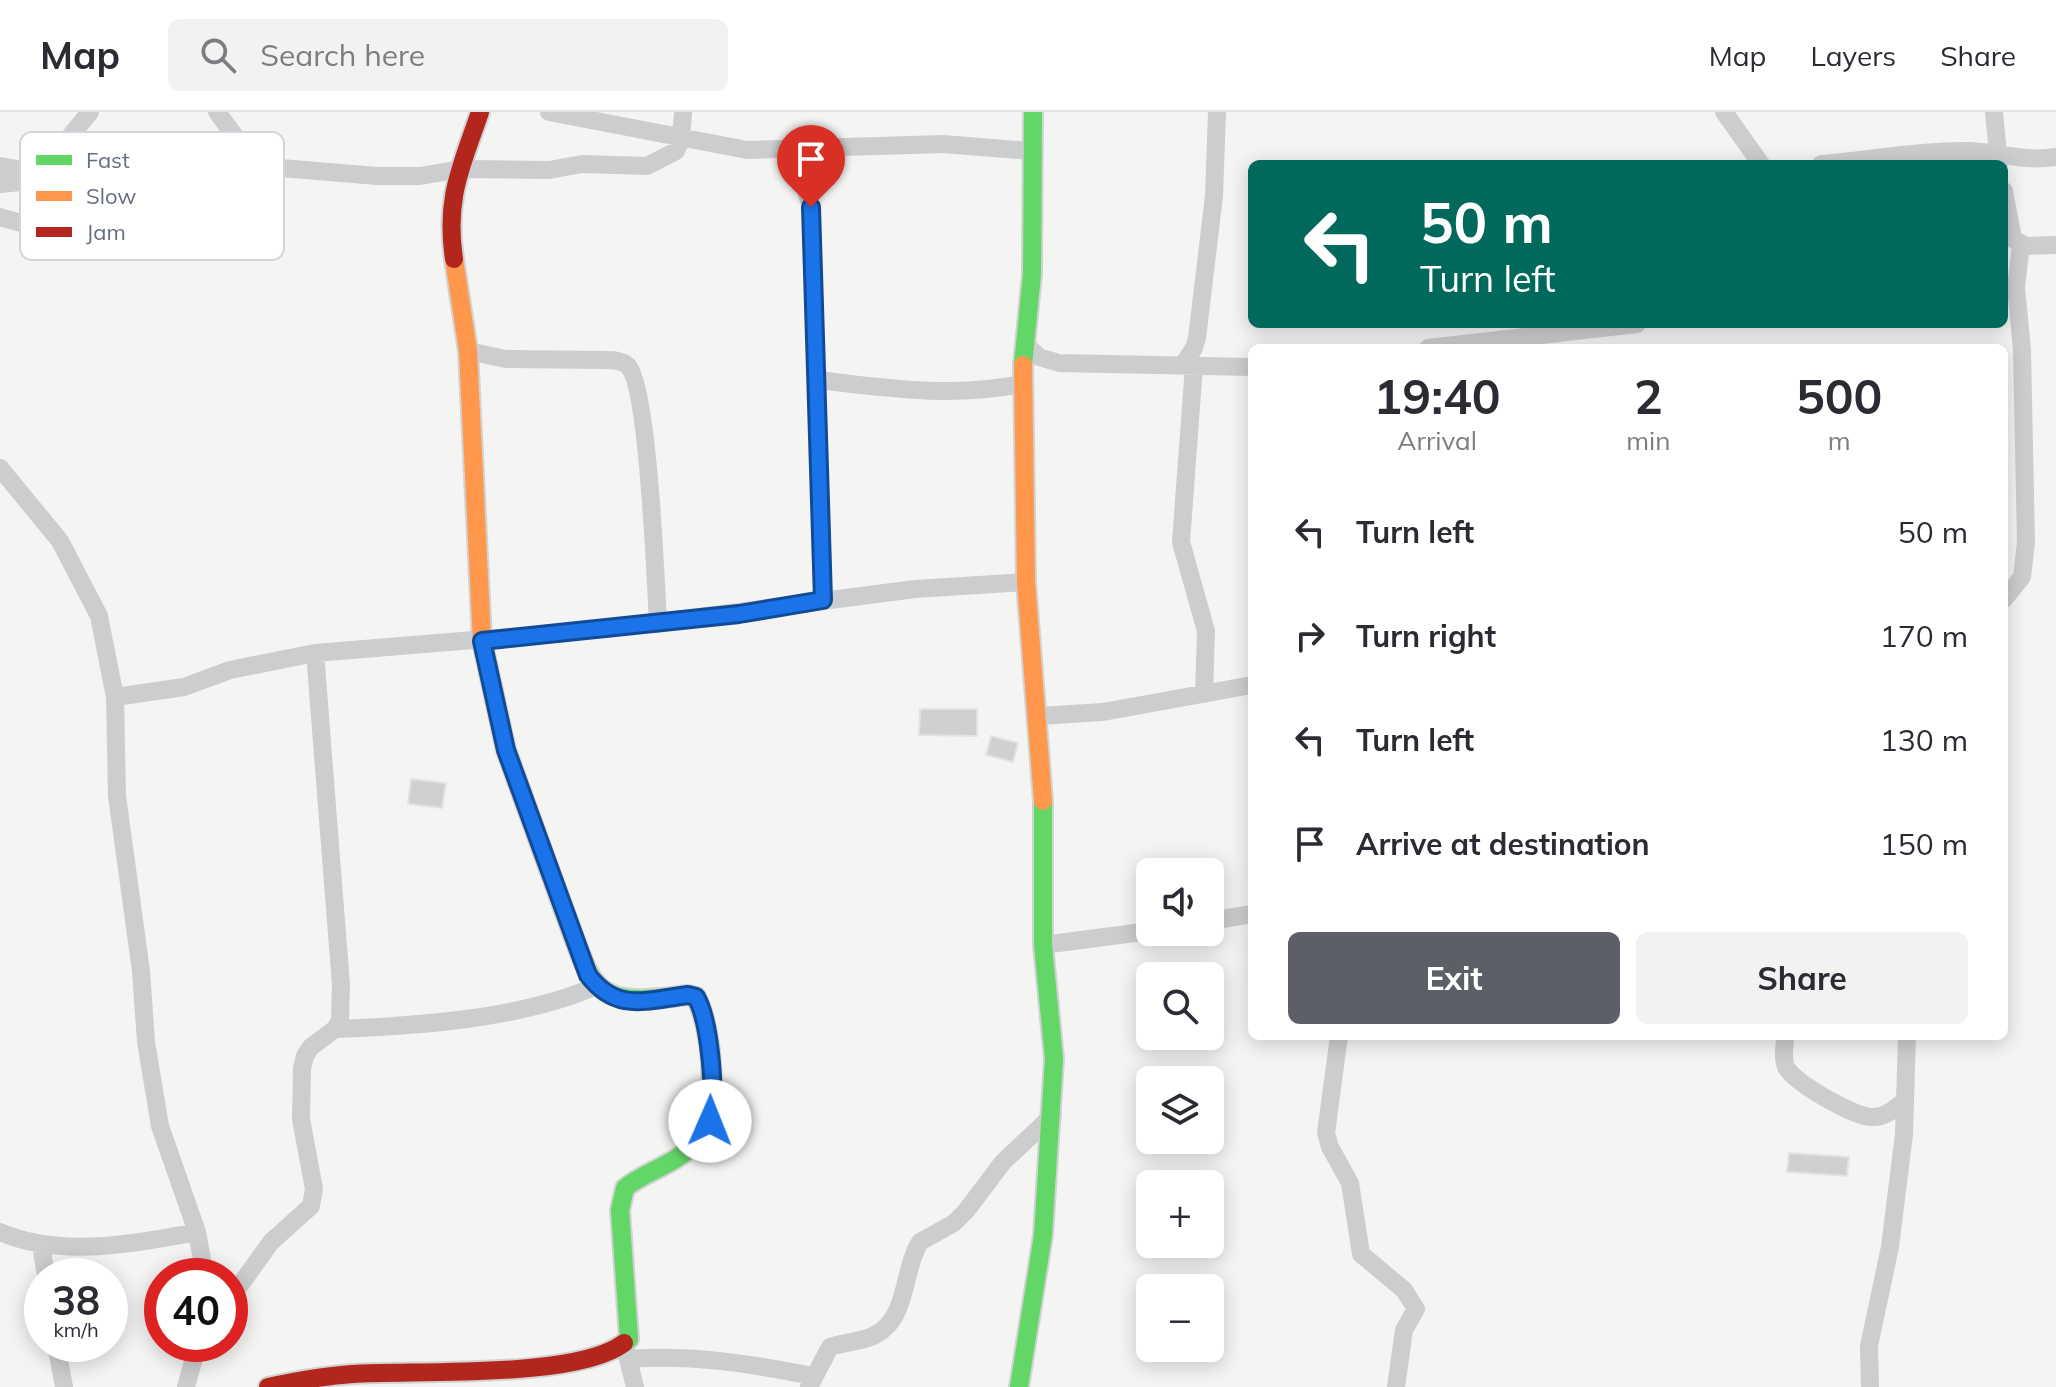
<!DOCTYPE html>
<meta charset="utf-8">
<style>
:root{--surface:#fff;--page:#f2f2f3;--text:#2b2b33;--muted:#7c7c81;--line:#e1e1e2;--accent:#5c5f68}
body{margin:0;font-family:Mulish,sans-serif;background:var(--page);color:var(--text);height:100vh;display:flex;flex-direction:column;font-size:30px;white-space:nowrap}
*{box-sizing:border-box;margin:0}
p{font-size:26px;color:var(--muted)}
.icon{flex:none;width:44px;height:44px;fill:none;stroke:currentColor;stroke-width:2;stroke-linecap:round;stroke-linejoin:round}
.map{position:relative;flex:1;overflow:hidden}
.drawer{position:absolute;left:1248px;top:232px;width:760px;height:696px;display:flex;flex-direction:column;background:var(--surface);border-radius:12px;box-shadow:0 4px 20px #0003}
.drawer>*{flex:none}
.top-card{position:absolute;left:1248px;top:48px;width:760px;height:168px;border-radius:12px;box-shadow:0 4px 20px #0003;background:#00695c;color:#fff;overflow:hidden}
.controls{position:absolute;left:1136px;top:746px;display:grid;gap:16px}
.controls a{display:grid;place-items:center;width:88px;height:88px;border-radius:12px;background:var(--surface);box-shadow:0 4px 20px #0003;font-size:40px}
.speed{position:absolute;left:24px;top:1146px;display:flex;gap:16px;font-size:40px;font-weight:700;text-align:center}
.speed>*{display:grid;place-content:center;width:104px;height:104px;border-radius:50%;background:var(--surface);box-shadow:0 4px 20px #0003;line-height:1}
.speed small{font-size:20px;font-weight:400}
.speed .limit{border:12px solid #d22;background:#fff;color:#111}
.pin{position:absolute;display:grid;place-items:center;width:68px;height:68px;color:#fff;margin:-82px -34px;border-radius:50% 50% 50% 0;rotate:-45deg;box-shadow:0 0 8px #0007}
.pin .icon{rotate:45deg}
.me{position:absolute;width:88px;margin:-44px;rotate:1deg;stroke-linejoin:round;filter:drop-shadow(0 0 6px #0008)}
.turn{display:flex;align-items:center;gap:28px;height:168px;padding:0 40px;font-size:36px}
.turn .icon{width:104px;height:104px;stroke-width:2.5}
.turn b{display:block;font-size:56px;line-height:68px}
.eta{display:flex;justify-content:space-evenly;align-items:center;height:136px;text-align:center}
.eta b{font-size:48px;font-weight:700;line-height:56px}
.button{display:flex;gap:16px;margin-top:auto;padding:16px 40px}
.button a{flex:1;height:92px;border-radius:12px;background:var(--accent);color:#fff;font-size:32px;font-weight:700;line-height:92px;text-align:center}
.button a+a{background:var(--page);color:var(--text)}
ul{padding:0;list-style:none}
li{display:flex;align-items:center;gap:24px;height:104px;padding:0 40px}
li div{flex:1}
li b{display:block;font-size:30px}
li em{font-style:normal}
header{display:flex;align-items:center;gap:48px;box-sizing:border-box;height:112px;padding:0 40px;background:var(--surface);border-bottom:2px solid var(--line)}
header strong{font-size:38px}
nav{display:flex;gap:44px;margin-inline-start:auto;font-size:28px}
.search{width:560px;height:72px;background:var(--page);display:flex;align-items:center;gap:20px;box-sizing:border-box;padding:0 28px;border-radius:12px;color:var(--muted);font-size:30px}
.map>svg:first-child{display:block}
.building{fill:#cfd0d0;stroke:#e3e3e2;stroke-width:2}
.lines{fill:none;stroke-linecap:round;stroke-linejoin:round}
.fast-casing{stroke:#d1d2d2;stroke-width:22}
.slow-casing{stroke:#d1d2d2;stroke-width:22}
.jam-casing{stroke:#d1d2d2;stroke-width:22}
.street{stroke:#cccdce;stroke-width:18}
.fast{stroke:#63d668;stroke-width:18}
.slow{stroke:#ff974d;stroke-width:18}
.jam{stroke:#b3261e;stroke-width:18}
.route-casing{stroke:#114b97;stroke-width:20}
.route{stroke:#1a73e8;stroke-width:14}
.key{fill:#fff;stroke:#d1d4d9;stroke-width:2}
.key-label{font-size:22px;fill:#666f81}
</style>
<header>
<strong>Map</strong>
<div class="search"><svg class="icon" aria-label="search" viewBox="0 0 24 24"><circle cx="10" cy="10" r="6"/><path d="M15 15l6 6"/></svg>Search here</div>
<nav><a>Map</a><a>Layers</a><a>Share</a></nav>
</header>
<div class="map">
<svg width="2056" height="1275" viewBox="0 0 2056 1275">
<rect width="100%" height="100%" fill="#f4f4f3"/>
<!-- building -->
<path class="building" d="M920 597H977V624L919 623Z
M991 624 1018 631 1013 650 986 643Z
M411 667 446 671 442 696 408 692Z
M1789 1041 1849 1045 1847 1064 1787 1060Z"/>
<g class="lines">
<defs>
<path id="fast" d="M1023 253 1032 162 1033 0
M562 793C594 878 589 897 688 883L696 885C713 918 721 1005 693 1033 674 1053 646 1059 625 1076L620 1098 629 1227 624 1231
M1019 1275 1043 1123 1054 947 1043 833V689"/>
<path id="slow" d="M454 147 468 239 482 529 506 638 562 793
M1023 253 1026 470 1043 689"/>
<path id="jam" d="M454 147C445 86 461 56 480 0
M268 1275C296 1269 324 1264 353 1262 416 1258 577 1267 624 1231"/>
</defs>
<!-- fast casing -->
<use href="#fast" class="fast-casing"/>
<!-- slow casing -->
<use href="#slow" class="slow-casing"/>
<!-- jam casing -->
<use href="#jam" class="jam-casing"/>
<!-- street -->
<path class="street" d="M217 0 257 54
M549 0 747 38 943 32 1031 39
M1724 0 1761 52
M1994 0 1999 52
M787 37 802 66 811 95 823 488
M1821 52C1870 48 1921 38 1970 39 2002 40 2022 50 2056 45
M0 54 35 60
M26 68 58 39 90 0
M0 72 42 68 121 74 134 73 179 54H257L377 64H420L461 57 549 58 582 52 647 54 676 39 681 27 683 0
M2004 79 2013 127 2026 134 2056 133
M0 105C50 121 103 123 134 73
M1027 234 1039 245 1059 251 1252 255
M1428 236 1637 212
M468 239 506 247 605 248C613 248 622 248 628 254 648 274 656 473 658 512
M1183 253 1194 236 1197 226 1214 84 1217 0
M1194 254 1181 430 1206 519 1204 582
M817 268C888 276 950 286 1021 272
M0 356 60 429 99 504 115 585 117 684 141 859 146 930 160 1014 197 1120 205 1164
M2004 487 2022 465 2026 430 2022 238 2016 175 2021 133
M115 585 184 575 230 558 315 541 606 517 915 477 1026 470
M1039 604 1103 600 1252 573
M1210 809 1252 802
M1043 833 1150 819
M335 917C416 914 522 907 596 874
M1339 924 1326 1021 1330 1035 1350 1071 1361 1142 1404 1178 1416 1197 1404 1218 1396 1275
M1785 924C1785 934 1782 946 1786 955 1794 971 1853 1004 1871 1005 1884 1006 1895 997 1904 989
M0 1120C60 1146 135 1132 197 1120
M41 1133 46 1164
M230 1187 271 1130 311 1094 314 1077 301 1007 302 956 305 944 311 935 335 917 340 908 341 873 315 541
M56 1232 64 1275
M626 1239 635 1275
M628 1247C691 1242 752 1252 813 1264
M186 1275 198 1232
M809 1275 830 1235C844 1230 860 1230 873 1224 909 1208 902 1158 920 1130L954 1111 966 1099 1003 1050 1053 1003
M1870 1275 1869 1234 1890 1135 1904 1022 1907 924"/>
<!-- fast -->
<use href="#fast" class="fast"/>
<!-- slow -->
<use href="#slow" class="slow"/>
<!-- jam -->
<use href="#jam" class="jam"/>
</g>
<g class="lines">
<defs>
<path id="route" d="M710 1009C716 982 710 909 696 885L688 883C646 888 617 901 588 863L506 638 482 529 739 502 823 488 811 95"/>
</defs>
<!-- route casing -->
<use href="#route" class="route-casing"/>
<!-- route -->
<use href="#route" class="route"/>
</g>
<!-- legend -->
<rect x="20" y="20" width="264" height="128" rx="12" class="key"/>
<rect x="36" y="43" width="36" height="10" fill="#63d668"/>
<rect x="36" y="79" width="36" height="10" fill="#ff974d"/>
<rect x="36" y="115" width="36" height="10" fill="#b3261e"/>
<g class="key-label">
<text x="86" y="56">Fast</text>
<text x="86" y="92">Slow</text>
<text x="86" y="128">Jam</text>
</g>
</svg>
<div class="controls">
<a><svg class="icon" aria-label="sound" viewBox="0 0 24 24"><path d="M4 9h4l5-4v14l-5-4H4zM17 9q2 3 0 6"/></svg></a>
<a><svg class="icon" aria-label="search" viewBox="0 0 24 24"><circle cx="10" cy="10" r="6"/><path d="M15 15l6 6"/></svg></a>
<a><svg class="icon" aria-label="layers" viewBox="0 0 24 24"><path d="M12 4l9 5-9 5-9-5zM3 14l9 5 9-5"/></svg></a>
<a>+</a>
<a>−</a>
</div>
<div class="speed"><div>38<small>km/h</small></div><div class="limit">40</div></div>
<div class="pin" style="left:811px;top:95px;background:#d93025"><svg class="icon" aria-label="arrive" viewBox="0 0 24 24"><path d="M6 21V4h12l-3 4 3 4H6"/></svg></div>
<svg class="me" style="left:710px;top:1009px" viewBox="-20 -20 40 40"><circle r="19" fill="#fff"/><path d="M0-13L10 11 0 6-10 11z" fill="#1a73e8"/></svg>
<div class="top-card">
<div class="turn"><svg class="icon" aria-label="left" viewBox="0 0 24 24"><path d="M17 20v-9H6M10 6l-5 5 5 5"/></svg><div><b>50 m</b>Turn left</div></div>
</div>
<section class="drawer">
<div class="eta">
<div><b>19:40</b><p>Arrival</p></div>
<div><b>2</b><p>min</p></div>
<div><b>500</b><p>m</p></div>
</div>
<ul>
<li><svg class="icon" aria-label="left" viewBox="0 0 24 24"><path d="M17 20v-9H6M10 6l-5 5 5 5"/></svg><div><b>Turn left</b></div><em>50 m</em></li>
<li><svg class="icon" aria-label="right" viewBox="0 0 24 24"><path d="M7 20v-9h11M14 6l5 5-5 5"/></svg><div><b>Turn right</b></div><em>170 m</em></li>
<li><svg class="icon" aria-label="left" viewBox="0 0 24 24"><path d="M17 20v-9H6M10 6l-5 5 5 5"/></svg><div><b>Turn left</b></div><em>130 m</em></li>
<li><svg class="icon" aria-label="arrive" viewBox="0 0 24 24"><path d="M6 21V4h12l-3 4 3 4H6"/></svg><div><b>Arrive at destination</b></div><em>150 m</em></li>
</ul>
<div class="button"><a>Exit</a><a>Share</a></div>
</section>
</div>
